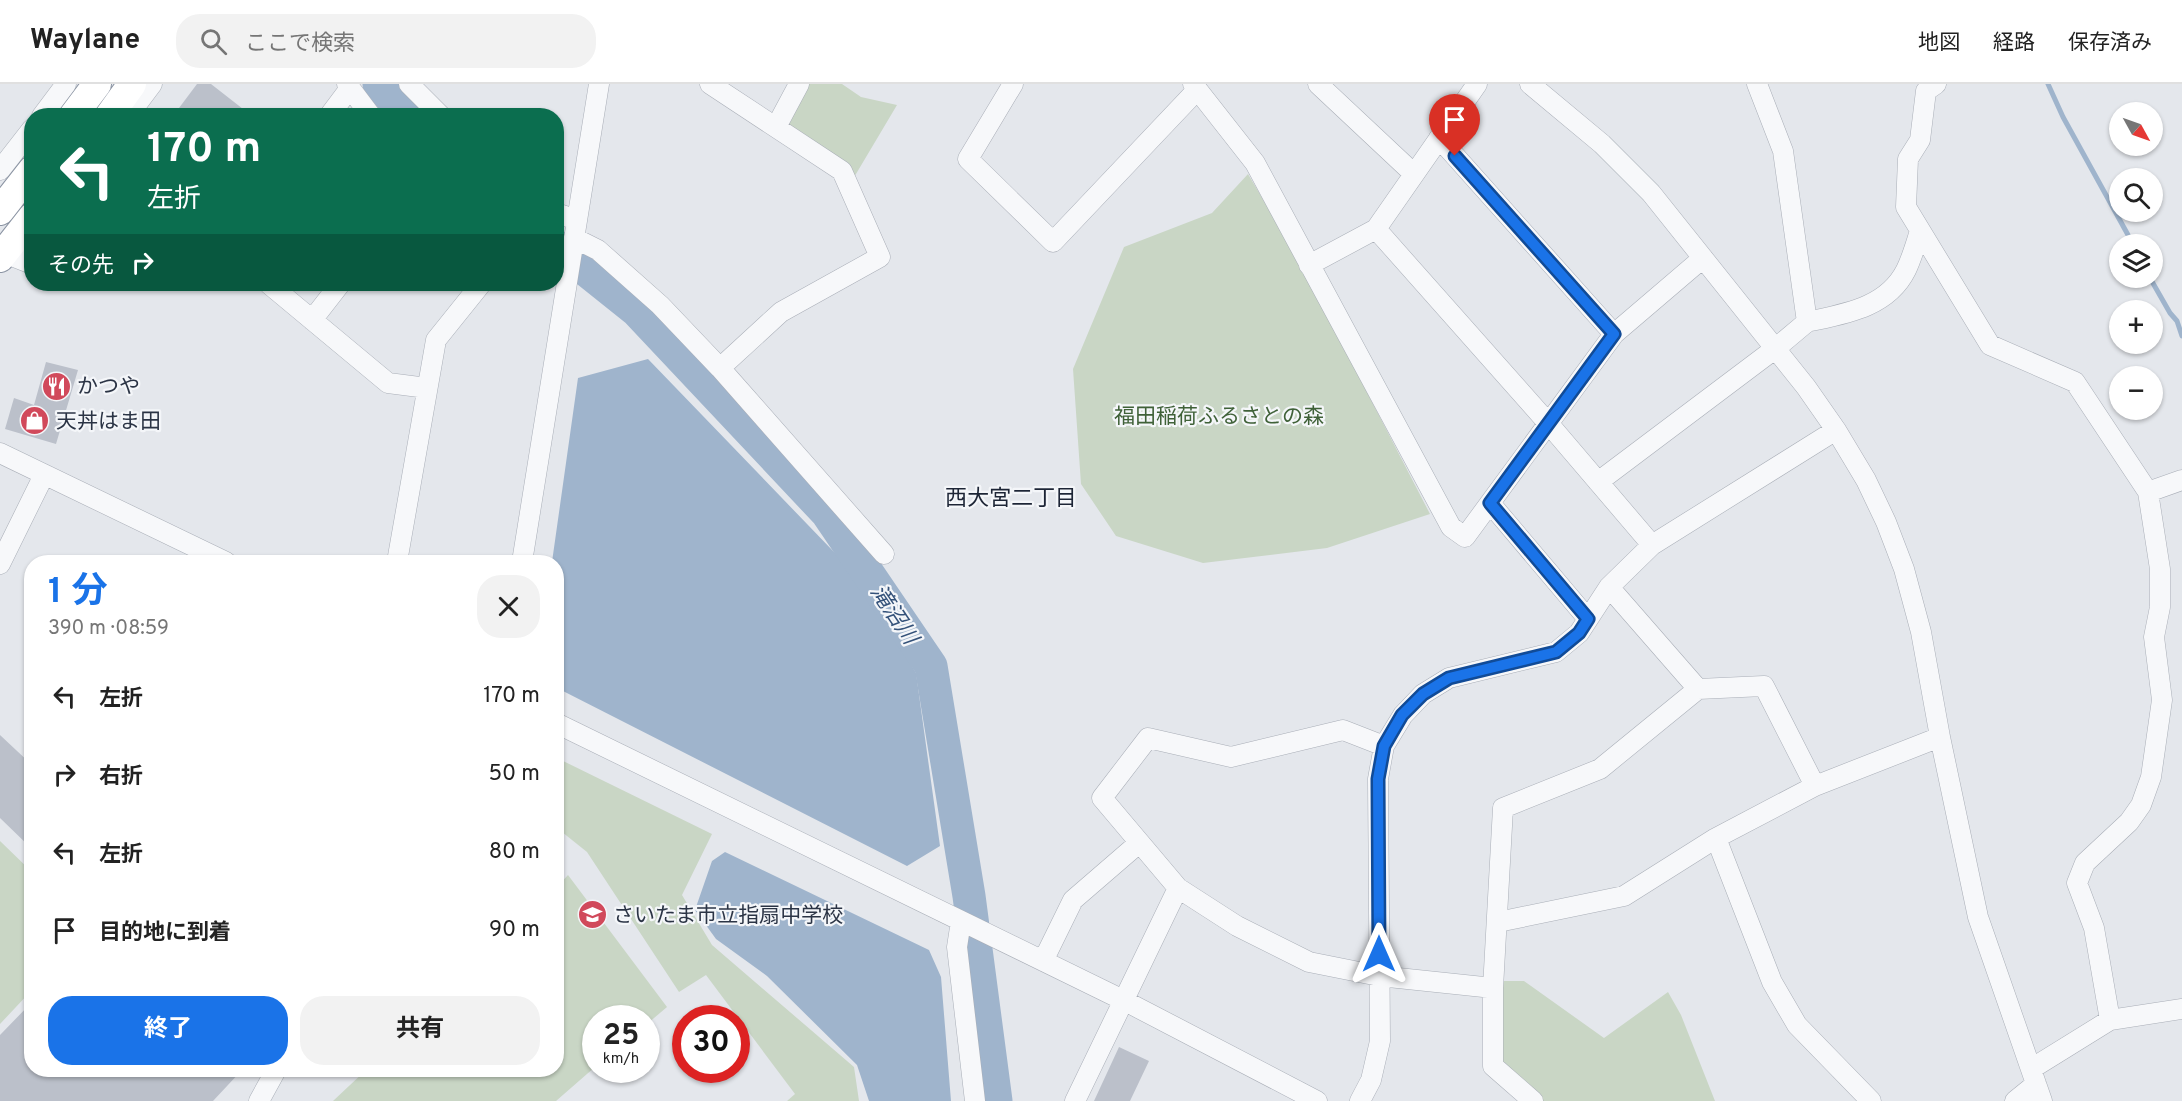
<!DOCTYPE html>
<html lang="ja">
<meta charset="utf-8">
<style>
:root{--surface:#fff;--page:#f2f2f2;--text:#222;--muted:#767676;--line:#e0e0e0;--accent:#1a73e8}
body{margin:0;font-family:Overpass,"Noto Sans JP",sans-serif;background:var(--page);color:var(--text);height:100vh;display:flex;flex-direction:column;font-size:22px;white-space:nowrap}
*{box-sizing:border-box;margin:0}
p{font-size:20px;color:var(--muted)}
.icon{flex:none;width:33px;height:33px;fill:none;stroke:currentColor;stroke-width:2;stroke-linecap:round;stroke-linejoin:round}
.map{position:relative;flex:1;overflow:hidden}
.side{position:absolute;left:24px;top:471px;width:540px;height:522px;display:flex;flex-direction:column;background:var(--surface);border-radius:24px;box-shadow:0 2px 4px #0004}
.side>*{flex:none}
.top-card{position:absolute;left:24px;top:24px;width:540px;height:183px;border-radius:24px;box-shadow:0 2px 4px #0004;background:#0b6e4f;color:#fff;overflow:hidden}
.needle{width:39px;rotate:130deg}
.tools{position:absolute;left:2109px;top:18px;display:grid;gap:12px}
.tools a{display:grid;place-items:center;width:54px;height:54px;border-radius:50%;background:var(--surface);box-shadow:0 2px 4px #0004;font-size:30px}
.speed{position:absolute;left:582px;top:921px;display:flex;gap:12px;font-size:30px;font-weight:700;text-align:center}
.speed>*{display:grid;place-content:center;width:78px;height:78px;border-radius:50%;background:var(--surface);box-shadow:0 2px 4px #0004;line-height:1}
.speed small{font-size:15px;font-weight:400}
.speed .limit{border:9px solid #d22;background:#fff;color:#111}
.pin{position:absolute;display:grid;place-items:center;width:51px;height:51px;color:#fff;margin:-62px -26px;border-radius:50% 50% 50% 0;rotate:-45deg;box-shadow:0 0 6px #0007}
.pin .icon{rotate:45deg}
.me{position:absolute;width:66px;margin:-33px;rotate:0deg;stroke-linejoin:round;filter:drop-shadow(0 0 4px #0008)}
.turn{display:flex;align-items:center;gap:21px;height:126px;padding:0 24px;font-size:27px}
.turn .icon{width:78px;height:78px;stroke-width:2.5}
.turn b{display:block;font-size:42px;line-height:51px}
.then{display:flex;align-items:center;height:57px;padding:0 24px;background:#0003;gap:12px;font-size:22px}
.round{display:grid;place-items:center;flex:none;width:63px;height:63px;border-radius:24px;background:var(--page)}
.overview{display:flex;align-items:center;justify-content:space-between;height:102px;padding:0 24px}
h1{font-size:36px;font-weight:700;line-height:45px;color:var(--accent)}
.action{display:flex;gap:12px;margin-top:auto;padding:12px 24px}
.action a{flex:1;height:69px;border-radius:24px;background:var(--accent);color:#fff;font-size:24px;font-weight:700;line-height:69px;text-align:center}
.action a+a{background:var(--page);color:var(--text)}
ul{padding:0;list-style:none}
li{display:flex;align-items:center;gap:18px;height:78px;padding:0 24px}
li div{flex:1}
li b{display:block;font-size:22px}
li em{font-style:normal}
header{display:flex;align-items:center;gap:36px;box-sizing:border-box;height:84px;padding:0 30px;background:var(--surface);border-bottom:2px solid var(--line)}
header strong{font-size:28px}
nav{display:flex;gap:33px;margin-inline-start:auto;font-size:21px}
.search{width:420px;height:54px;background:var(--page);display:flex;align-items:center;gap:15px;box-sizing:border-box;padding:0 21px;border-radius:24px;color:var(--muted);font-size:22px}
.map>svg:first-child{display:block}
.green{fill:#c9d6c5}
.water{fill:#9fb4cc}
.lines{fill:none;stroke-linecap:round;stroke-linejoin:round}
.stream{stroke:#9fb4cc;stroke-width:5}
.river{stroke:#9fb4cc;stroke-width:33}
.building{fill:#bbc0ca}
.minor-casing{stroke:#a9aeb7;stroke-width:21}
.highway-casing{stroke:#8b94a3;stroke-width:30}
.minor{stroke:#f7f8fa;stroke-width:20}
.highway{stroke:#fff;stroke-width:28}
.route-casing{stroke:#114b97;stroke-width:15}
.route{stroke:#1a73e8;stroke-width:10}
.labels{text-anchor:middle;stroke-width:4.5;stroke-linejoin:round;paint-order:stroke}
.poi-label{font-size:21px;fill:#2b3445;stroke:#f4f6f9;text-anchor:start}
.park-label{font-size:21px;fill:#3f6138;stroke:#f4f6f9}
.neighbourhood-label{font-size:22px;fill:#1d2536;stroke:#f4f6f9}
.water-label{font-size:22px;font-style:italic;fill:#34527a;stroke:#f4f6f9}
</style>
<header>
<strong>Waylane</strong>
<div class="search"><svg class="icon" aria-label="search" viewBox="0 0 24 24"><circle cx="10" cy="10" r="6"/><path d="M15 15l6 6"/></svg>ここで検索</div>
<nav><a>地図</a><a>経路</a><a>保存済み</a></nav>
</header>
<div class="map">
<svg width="2182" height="1017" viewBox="0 0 2182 1017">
<rect width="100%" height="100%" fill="#e4e7ec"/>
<!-- green -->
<path class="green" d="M807 0H842L861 13 897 21 853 95 789 42 787 34Z
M1248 90 1297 173 1430 430 1327 464 1203 479 1116 452 1081 400 1073 285 1124 163 1212 129Z
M557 674 712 750 682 811 712 861 854 983 859 1017H787L795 1010 706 891 679 908 587 768 557 744Z
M0 757 32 788 31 907 0 940Z
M568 791 667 923 647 940 646 934H596L595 983 556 1017H333L366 986H556L557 803Z
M1502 897H1524L1604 954 1668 908 1681 931 1715 1017H1541L1498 979Z"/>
<!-- water -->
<path class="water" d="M648 275 861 496 916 589 940 762 907 782 561 606 557 600 556 478H552L578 294Z
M725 768 929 866 941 893 951 1017H869L857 981 767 892 716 855 695 826 712 777Z"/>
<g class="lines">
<!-- stream -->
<path class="stream" d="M2048 0 2063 33 2133 160
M2150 194 2170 229 2177 237 2182 252"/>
<!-- river -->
<path class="river" d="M379 0 407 32
M556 162 636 226 827 429 931 582 969 812 996 1017"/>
</g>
<!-- building -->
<path class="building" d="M197 0H211L252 32H173Z
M46 278 78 286 56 360 5 345 14 314 34 321Z
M0 651 32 681V765L0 734Z
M32 918V986H242L213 1017H0V951Z
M1119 963 1149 977 1130 1017H1094Z"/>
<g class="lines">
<defs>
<path id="minor" d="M347 0 371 32
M409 0 441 32
M710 0 842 87 880 173 781 228 720 284
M1013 0 968 75 1053 158 1197 6
M1193 0 1255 79 1451 443 1465 453 1614 250 1703 174
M1318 0 1414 90
M1530 0 1602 60 1651 109 1806 303 1836 346 1866 396 1886 438 1904 485 1921 548 1940 653 1978 833 2042 1017
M1936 0 1926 7 1920 56 1908 75 1906 123 1990 261 2075 298 2148 408 2160 485V523L2154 553 2162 616 2151 693 2141 721 2129 738 2085 779 2077 799 2094 844 2110 936
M42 32 66 0
M128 32 152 0
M329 32 350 4
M776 43 799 0
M1439 54 1614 250
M0 86 32 45
M556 129 577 136
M1376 145 1548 339 1652 461
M574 154 598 166 660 221 720 284 884 470
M4 169 32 180
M1309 181 1376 145 1477 0
M269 200 388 299 427 304
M312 236 340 200
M1807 238C1844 230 1887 224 1906 186 1912 174 1916 159 1920 147
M0 369 226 478
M1598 398 1776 264 1807 238 1783 67 1757 0
M2148 408 2182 396
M1490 419 1588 535
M397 478 436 256 481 200
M522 478 599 0
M0 480 44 391
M1609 503 1698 605
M556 639 1125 917 1317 1017
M1384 662 1343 646 1231 673 1148 654 1102 714 1178 804 1237 842 1309 878 1379 892 1493 904
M1716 754 1772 898 1797 941 1871 1017
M961 837 957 863 975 1017
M1498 838 1624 812 1716 754 1815 702 1940 653
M1043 877 1073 816 1139 759
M2031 985 2110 936 2182 925
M259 1017 276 986
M1075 1017 1178 804
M1360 1017 1371 996 1380 957 1378 695 1384 662 1403 631 1423 610 1449 594 1556 568 1579 549 1609 503 1652 461 1836 346
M1533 1017 1493 982V904L1503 724 1600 685 1698 605 1764 602 1815 702
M2015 1017 2036 1000"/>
<path id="highway" d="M73 32 97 0
M109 32 132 0
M0 127 32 86
M0 174 32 133"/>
</defs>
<!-- minor casing -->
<use href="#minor" class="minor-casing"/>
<!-- highway casing -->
<use href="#highway" class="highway-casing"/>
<!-- minor -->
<use href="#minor" class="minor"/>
<!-- highway -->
<use href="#highway" class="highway"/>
</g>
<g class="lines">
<defs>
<path id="route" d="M1379 870 1378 695 1384 662 1402 631 1423 610 1449 594 1556 568 1579 549 1588 535 1490 419 1614 250 1455 72"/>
</defs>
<!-- route casing -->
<use href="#route" class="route-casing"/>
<!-- route -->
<use href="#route" class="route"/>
</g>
<!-- icons -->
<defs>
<symbol id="restaurant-disc" viewBox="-11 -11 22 22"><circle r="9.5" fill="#d1495b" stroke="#f4f6f9"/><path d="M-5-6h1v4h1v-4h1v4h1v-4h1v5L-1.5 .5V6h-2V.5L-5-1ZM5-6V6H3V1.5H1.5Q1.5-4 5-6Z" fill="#fff"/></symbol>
<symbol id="shop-disc" viewBox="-11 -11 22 22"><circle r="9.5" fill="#d1495b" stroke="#f4f6f9"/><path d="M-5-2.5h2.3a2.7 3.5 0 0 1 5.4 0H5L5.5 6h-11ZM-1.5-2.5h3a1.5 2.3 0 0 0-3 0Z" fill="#fff"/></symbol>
<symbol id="school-disc" viewBox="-11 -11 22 22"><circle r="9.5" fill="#d1495b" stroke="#f4f6f9"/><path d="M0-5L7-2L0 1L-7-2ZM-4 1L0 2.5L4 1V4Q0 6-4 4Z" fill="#fff"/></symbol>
</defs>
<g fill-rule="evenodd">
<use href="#restaurant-disc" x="40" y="286" width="33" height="33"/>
<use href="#shop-disc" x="18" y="320" width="33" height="33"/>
<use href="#school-disc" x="576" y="814" width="33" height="33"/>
</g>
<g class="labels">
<!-- poi labels -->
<g class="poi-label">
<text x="77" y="309">かつや</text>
<text x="56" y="344">天丼はま田</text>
<text x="613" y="838">さいたま市立指扇中学校</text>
</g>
<!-- park labels -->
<g class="park-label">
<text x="1219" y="339">福田稲荷ふるさとの森</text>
</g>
<!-- neighbourhood labels -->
<g class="neighbourhood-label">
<text x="1011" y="421">西大宮二丁目</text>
</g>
<!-- water labels -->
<g class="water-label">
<text transform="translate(895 530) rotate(56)" y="8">滝沼川</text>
</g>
</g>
</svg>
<div class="tools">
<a><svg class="needle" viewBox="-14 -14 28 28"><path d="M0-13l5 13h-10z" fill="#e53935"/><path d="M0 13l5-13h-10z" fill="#767676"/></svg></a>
<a><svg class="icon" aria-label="search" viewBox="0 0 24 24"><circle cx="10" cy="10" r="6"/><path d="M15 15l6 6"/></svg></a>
<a><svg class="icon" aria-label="layers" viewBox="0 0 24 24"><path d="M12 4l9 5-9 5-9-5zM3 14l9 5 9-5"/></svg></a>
<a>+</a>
<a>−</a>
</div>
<div class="speed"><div>25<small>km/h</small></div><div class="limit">30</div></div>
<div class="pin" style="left:1455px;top:72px;background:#d93025"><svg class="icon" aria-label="arrive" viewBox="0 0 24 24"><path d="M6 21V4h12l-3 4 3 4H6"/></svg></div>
<svg class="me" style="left:1379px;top:870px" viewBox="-20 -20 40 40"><path d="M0-17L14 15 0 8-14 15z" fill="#1a73e8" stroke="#fff" stroke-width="4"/></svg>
<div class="top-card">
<div class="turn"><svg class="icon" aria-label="left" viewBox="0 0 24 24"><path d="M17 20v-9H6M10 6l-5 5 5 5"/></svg><div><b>170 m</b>左折</div></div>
<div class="then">その先<svg class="icon" aria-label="right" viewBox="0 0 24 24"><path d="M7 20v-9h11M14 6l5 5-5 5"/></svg></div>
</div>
<section class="side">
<div class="overview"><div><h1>1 分</h1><p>390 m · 08:59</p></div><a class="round"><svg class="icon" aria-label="close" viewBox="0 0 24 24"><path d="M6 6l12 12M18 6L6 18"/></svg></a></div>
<ul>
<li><svg class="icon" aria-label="left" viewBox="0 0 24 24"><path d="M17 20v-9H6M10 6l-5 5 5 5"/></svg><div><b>左折</b></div><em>170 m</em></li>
<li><svg class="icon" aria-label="right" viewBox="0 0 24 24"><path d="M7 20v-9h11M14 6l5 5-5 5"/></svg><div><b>右折</b></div><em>50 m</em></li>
<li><svg class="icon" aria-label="left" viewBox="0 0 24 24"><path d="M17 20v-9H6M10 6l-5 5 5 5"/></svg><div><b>左折</b></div><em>80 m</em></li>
<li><svg class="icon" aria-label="arrive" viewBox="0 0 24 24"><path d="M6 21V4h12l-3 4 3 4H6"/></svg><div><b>目的地に到着</b></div><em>90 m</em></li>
</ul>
<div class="action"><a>終了</a><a>共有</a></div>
</section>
</div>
